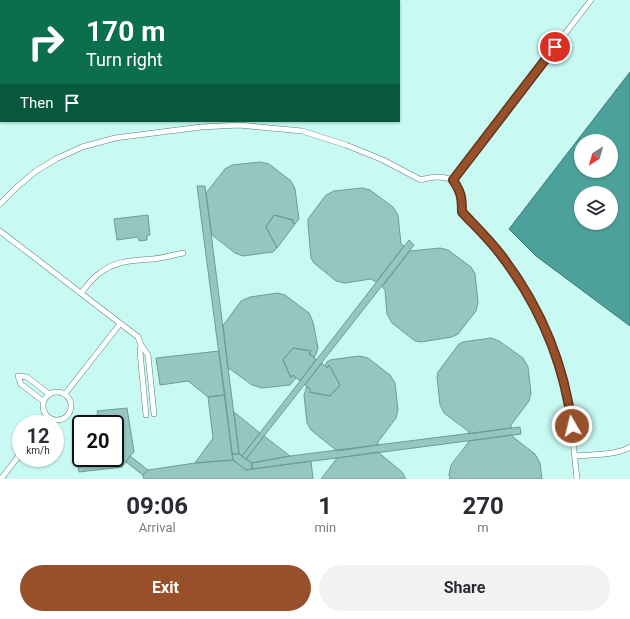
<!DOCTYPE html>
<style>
:root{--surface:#fff;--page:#f2f2f3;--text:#2b2b33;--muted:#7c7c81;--accent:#975029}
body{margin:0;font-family:Roboto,sans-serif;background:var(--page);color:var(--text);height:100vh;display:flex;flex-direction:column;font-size:15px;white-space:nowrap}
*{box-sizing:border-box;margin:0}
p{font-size:13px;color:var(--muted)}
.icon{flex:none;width:22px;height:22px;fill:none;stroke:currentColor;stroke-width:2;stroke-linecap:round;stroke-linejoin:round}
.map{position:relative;height:479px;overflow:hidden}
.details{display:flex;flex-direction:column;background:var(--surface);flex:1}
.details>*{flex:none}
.guide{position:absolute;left:0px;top:0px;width:400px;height:122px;box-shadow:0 1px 3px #0004;background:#0b6e4f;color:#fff;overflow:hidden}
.needle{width:26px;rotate:217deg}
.controls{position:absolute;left:574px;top:134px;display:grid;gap:8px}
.controls a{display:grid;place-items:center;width:44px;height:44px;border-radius:50%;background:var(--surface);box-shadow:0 1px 3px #0004;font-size:20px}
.speed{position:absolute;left:12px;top:415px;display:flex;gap:8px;font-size:20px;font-weight:700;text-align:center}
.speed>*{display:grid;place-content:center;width:52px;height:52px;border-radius:50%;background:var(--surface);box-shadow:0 1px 3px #0004;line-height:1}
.speed small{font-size:10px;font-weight:400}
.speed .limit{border:2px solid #111;border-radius:6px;background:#fff;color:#111}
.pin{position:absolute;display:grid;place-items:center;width:34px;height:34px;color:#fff;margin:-17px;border:2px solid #fff;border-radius:50%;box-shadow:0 1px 4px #0007}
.me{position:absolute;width:44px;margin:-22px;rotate:352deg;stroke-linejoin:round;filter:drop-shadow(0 0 3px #0008)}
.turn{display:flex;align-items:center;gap:14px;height:84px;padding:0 20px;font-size:18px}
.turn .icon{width:52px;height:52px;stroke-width:2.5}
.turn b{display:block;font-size:28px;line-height:34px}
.then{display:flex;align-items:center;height:38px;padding:0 20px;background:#0003;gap:8px;font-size:15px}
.eta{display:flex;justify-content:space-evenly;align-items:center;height:68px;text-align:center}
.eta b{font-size:24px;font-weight:700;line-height:28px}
.cta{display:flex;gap:8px;margin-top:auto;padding:8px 20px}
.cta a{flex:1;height:46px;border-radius:24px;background:var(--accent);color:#fff;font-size:16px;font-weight:700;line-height:46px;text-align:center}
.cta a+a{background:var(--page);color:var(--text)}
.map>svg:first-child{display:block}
.water{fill:#4ca29a;stroke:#397b74;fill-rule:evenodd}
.building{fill:#97c6c1;stroke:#6e9b96}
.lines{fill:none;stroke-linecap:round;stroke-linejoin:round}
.service-casing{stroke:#54817c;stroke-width:6}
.service{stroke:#fff;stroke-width:5}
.route-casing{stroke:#62341b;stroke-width:10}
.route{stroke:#975029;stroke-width:7}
</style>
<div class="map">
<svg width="630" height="479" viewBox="0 0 630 479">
<rect width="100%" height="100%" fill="#c8f9f3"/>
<!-- water -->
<path class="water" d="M630 72V326L536 256 509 229ZM581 141H611V171H581ZM581 193H611V223H581Z"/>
<!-- building -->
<path class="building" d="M260 162 269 164 291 181 295 189 299 219 295 224 292 222 293 220 274 215 266 227 277 248 273 252 243 256 235 253 212 235 206 193 225 169 232 165Z
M197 186H205L239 454H232Z
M362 188 370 190 393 207 398 215 401 244 404 246 376 282 371 279 345 283 336 281 314 263 311 258 308 224V219L326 195 334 191Z
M148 215 150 235H147V240L139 241 138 237 117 240 114 219Z
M274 215 293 220 292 222 295 224 277 248 266 227Z
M409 240 414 245 246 459 242 456Z
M440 248 448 250 471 267 475 274 478 302 476 311 458 334 452 337 421 342 415 341 392 323 387 314 385 290 382 287 410 251Z
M278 293 285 295 309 313 313 322 318 348 316 354 314 357 309 354 311 351 293 348 283 360 291 378 293 375 296 378 290 385 262 388 252 385 230 369H228L223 325 225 323 241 301 250 297Z
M491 338 499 341 523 358 528 367 531 393 529 401 511 425V428L469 434 468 431 444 413 440 405 437 377 438 372 459 344 463 342Z
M293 348 311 351 309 354 316 359 300 381 293 375 291 378 283 360Z
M219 351 225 395 208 397 188 381 160 385 156 358Z
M359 356 368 358 390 375 395 383 398 410 396 418 378 442V445L337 451 311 430 307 423 304 395 307 386 311 390 309 392 330 396 340 385 329 365 327 368 325 366 327 362 330 360Z
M322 363 327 368 329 365 340 385 330 396 309 392 311 390 305 385Z
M225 395 233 460 195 463 213 438 208 397Z
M127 408 134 452 130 456 122 467 79 472 75 441 78 440 77 434 81 429V458H115V452L117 447 115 434V424H81V428L78 427 84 419 87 421 92 416 98 415 97 411Z
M234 412 260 433 242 456 239 454Z
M520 427 521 434 252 469V463L290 456Z
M512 435 513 437 535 454 540 463 542 479H450L449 475 451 465 468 443 469 441Z
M264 436 290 456 252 463 246 459Z
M378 452 402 472 406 479H321L337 458Z
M232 454H239L252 463V469L246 470 233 460Z
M130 456 148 470 143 475 126 462Z
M233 460 246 470 311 461 313 479H144L143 475 148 470 195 463Z"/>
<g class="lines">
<defs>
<path id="service" d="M453 180 591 0
M0 204 17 187 36 171 56 159 82 147 115 138 201 127 239 125 302 131 346 145 383 160 421 180C434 176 441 176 453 180 461 192 462 198 462 212L500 254 526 290 545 328 559 365 570 412 577 479
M0 231 138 337 141 345 148 355 154 414
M81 293C87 286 92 278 100 273 116 260 133 261 153 259 163 258 173 255 183 253
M141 345 140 352 146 415
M43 406a14 14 0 1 1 28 0a14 14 0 1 1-28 0Z
M65 394 120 324
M43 401 21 384 18 376 27 377 49 394
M43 424 48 417
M575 456C590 455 618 455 630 447
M1 479 21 453"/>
</defs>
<!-- service casing -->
<use href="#service" class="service-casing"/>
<!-- service -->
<use href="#service" class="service"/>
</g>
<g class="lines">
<defs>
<path id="route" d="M555 47 453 180C461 192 462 197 462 212 475 226 489 239 501 255 540 306 564 362 572 426"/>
</defs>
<!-- route casing -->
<use href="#route" class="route-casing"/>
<!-- route -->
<use href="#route" class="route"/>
</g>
</svg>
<div class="controls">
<a><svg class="needle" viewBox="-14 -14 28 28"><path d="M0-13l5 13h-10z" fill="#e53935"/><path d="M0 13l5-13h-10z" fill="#7c7c81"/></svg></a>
<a><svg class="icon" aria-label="layers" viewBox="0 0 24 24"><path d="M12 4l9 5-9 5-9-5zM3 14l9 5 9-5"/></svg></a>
</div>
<div class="speed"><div>12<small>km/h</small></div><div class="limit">20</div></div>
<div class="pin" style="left:555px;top:47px;background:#d93025"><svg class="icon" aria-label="arrive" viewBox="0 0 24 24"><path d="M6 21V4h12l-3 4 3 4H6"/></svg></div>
<svg class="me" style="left:572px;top:426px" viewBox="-20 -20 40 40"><circle r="17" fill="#975029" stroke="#fff" stroke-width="3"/><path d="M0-11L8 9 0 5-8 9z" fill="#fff"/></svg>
<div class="guide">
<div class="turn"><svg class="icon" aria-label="right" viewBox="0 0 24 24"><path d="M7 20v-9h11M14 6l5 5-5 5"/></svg><div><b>170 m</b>Turn right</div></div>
<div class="then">Then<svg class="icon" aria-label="arrive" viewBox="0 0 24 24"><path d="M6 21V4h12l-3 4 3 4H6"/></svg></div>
</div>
</div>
<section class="details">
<div class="eta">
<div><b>09:06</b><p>Arrival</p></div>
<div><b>1</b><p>min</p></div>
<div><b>270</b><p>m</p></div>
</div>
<div class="cta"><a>Exit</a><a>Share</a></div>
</section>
